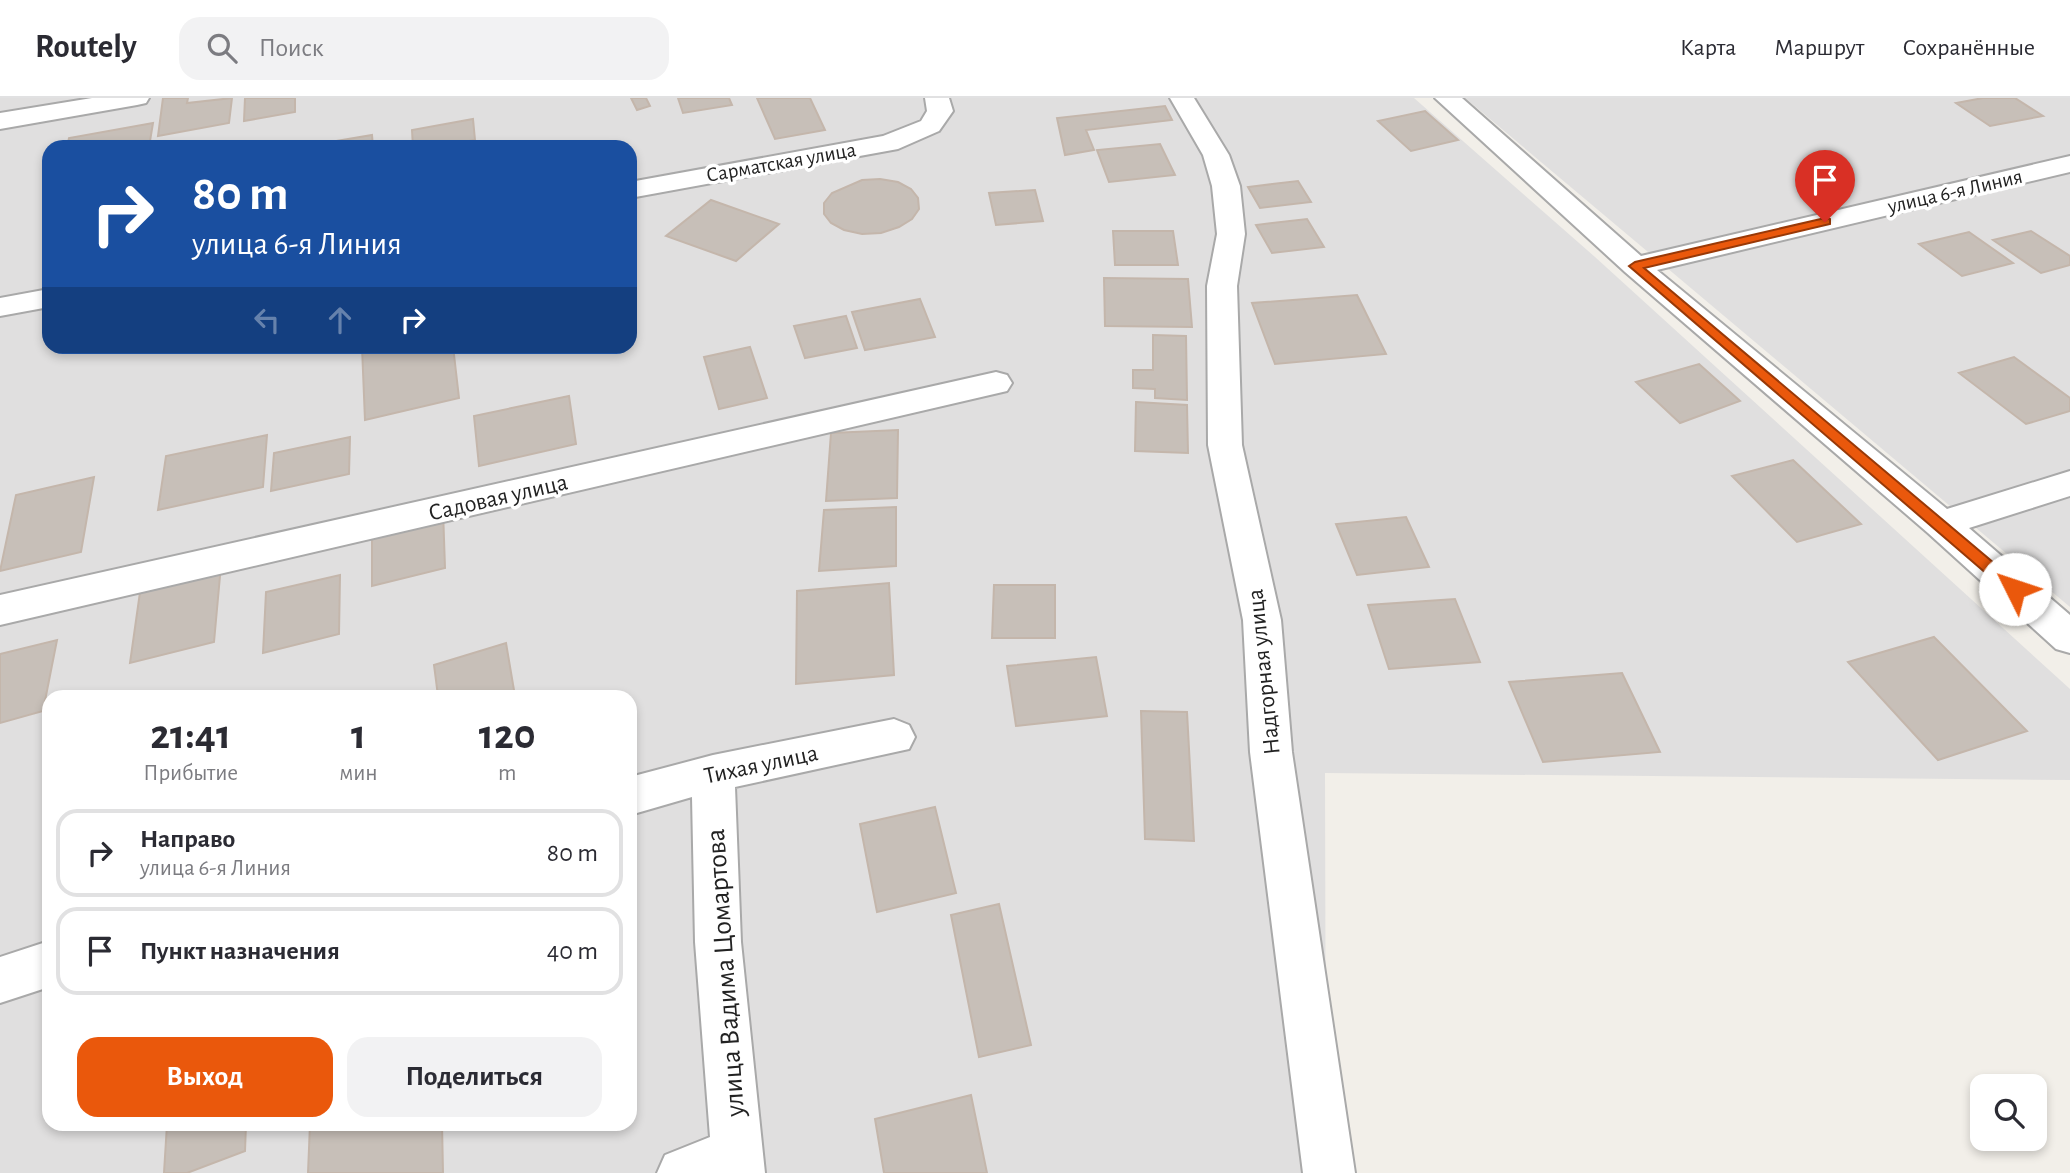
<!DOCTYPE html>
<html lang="ru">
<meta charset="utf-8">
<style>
:root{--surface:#fff;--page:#f2f2f3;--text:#2b2b33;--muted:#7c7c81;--line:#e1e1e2;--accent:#ea580c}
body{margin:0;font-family:"Alegreya Sans",sans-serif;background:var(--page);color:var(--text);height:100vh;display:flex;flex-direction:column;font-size:26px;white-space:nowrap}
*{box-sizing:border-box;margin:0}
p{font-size:23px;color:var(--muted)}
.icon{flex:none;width:38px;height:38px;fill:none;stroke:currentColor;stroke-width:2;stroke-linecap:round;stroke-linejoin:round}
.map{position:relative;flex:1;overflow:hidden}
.details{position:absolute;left:42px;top:592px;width:595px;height:441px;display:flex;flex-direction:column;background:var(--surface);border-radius:21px;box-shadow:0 4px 10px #0003}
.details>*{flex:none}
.banner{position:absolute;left:42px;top:42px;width:595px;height:214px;border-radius:21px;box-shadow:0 4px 10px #0003;background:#1a4fa0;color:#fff;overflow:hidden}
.tools{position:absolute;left:1970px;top:976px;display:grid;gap:14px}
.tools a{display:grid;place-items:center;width:77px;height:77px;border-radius:14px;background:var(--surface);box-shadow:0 4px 10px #0003;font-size:35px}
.pin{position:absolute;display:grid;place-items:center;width:60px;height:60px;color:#fff;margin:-72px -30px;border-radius:50% 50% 50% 0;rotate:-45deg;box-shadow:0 0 7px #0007}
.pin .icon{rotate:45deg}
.me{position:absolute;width:77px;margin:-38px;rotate:311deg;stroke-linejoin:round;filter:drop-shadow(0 0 5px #0008)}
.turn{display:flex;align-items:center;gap:24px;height:147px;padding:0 35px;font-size:32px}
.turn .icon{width:91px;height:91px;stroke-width:2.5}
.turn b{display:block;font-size:49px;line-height:60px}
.lanes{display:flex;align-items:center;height:66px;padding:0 35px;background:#0003;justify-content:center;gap:35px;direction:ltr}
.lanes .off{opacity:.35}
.eta{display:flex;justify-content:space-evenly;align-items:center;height:119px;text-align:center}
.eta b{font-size:42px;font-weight:600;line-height:49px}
.action{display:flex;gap:14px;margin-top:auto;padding:14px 35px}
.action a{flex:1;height:80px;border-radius:21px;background:var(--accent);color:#fff;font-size:28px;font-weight:600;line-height:80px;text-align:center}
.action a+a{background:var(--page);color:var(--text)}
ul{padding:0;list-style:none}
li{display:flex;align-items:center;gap:21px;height:88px;margin:0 14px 10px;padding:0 21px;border:4px solid var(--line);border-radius:21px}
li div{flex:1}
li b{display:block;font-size:26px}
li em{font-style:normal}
header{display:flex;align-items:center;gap:42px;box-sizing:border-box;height:98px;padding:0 35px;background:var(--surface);border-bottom:2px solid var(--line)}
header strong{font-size:33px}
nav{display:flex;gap:38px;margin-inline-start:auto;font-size:24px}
.search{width:490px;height:63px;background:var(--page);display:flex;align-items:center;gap:18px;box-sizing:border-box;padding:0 24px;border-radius:21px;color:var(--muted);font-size:26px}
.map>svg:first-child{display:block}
.residential{fill:#e0dfdf;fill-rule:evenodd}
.building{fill:#c7bfb8;stroke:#c4b6ab;stroke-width:2}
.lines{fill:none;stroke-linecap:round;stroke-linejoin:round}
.minor-casing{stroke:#a9a9a9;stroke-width:4}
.minor{fill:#fff;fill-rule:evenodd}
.route{fill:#ea580c;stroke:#983908;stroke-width:2}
.labels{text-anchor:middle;stroke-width:7;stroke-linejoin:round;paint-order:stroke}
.far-street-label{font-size:21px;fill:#222;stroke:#fff}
.street-label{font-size:24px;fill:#222;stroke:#fff}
.near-street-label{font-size:28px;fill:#222;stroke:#fff}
</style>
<header>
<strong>Routely</strong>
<div class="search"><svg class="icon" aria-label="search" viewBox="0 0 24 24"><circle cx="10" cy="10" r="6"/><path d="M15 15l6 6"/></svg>Поиск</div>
<nav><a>Карта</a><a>Маршрут</a><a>Сохранённые</a></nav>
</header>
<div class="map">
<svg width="2070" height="1075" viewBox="0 0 2070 1075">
<rect width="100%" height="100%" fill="#f2efe9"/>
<!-- residential -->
<path class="residential" d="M0 0H1414L1595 159 2070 591V682L1325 675 1326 1075H0ZM49 49H630V248H49ZM49 598H630V1026H49Z
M1465 0H2070V509Z"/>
<!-- building -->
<path class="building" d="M163 0H188L187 5 232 0 229 25 158 38Z
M245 0H295V14L244 23Z
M631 0H646L650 8 637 12Z
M678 0H729L732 7 683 15Z
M757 0H810L825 32 775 41Z
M1983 0H2015L2043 18 1990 28 1956 5Z
M1165 8 1172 22 1086 32 1094 52 1065 57 1057 20Z
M1425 13 1458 42 1411 53 1378 23Z
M473 21 475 42 451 46 452 49H413L412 32Z
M153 25 149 49H67L69 40Z
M372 37 373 49H301Z
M1160 46 1175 77 1109 84 1097 52Z
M880 81 898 84 911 91 918 100 919 111 912 121 899 129 881 135 862 136 844 132 831 125 824 116V105L832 95 862 82Z
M1298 83 1311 104 1260 110 1248 89Z
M1035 92 1043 123 996 127 989 95Z
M711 102 779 126 736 163 666 138Z
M1307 121 1324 149 1272 155 1256 127Z
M1113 133H1173L1178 167H1115Z
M2031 133 2070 158V167L2041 175 1993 142Z
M1969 134 2013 165 1962 178 1919 146Z
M1104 180 1188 181 1192 229 1105 228Z
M1357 197 1386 256 1275 266 1252 205Z
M920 201 935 239 865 252 852 214Z
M846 218 857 250 805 260 794 228Z
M1153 237 1186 238 1187 302 1155 300V291L1133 290V272H1153Z
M453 248 459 300 365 322 362 249Z
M750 249 767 300 719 311 704 259Z
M2014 259 2070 300V313L2026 326 1959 275Z
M1699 266 1740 303 1680 325 1636 284Z
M569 298 576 346 479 368 474 318Z
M1136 304 1187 307 1188 355 1135 353Z
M898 332 897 400 826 403 831 335Z
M267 337 263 389 158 412 166 358Z
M350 339 349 376 271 393 274 355Z
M1793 362 1861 426 1797 444 1732 378Z
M94 379 81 454 0 473 16 397Z
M896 409V468L819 473 824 412Z
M443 412 445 470 372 488V428Z
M1406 419 1429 469 1357 477 1336 426Z
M221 467 214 544 130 565 141 487Z
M340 477 339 536 263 555 266 494Z
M889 485 894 577 796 586 797 493Z
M994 487H1055V540H992Z
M1455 501 1480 564 1389 571 1368 507Z
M1934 539 2027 633 1938 662 1848 564Z
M57 542 43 613 0 625V556Z
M506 545 515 598H438L434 567Z
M1096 559 1107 618 1016 628 1007 568Z
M1622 575 1660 654 1543 664 1509 584Z
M1141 613 1187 614 1194 743 1145 741Z
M935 709 956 795 877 814 860 726Z
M999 806 1031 947 979 959 951 817Z
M971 997 987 1075H884L875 1021Z
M167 1026H246L245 1053 187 1075H164Z
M310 1026H442L443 1075H308Z"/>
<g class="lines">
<defs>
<path id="minor" d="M92 0H149L146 5 137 7 0 31V15Z
M925 0H949L953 13 939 33 898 51 630 100V84L883 38 921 23 927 13Z
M1170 0H1194L1229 57 1240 88 1245 136 1237 188 1242 347 1281 522 1292 654 1355 1075H1303L1250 654 1243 522 1208 347 1207 188 1217 136 1212 88 1203 57Z
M1435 0H1462L1641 158 2070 58V74L1657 172 1947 411 2070 373V398L1969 430 2070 517V555L2056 551 1928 435 1625 174Z
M49 191V209L0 218V200Z
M996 274 1007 277 1012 285 1007 293 0 527V497Z
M894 621 909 627 915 639 909 651 735 689 741 844 765 1075H657L665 1057 710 1039 695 844 692 699 630 717V679L713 657Z
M49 843V889L0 905V859Z"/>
</defs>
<!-- minor casing -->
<use href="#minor" class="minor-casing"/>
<!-- minor -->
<use href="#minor" class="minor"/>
</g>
<!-- route -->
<path class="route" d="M1825 120 1830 121V126L1644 170 2020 487 2022 491 2020 495H2009L1629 168 1635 164Z"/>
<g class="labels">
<!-- far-street labels -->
<g class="far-street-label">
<text transform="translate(781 64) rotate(-10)" y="7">Сарматская улица</text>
<text transform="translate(1955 93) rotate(-13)" y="7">улица 6-я Линия</text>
</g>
<!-- street labels -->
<g class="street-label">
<text transform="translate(498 399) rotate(-13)" y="8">Садовая улица</text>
<text transform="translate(1263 574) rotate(-96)" y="8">Надгорная улица</text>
<text transform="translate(761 666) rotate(-12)" y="8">Тихая улица</text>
</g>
<!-- near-street labels -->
<g class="near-street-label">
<text transform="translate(724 875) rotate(-94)" y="10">улица Вадима Цомартова</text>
</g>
</g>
</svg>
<div class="tools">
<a><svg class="icon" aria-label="search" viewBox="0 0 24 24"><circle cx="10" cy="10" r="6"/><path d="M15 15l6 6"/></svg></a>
</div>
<div class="pin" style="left:1825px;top:124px;background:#d93025"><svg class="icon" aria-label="arrive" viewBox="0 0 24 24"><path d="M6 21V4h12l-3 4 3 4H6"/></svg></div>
<svg class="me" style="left:2015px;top:491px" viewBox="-20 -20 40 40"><circle r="19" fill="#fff"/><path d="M0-13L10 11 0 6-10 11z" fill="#ea580c"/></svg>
<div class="banner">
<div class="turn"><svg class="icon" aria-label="right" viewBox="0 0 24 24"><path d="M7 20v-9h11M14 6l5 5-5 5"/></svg><div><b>80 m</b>улица 6-я Линия</div></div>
<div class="lanes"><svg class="icon off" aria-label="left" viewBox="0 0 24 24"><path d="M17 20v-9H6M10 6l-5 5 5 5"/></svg><svg class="icon off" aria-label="ahead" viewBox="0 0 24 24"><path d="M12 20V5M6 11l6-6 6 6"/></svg><svg class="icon" aria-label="right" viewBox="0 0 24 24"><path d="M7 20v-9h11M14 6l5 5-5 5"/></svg></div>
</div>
<section class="details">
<div class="eta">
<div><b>21:41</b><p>Прибытие</p></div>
<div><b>1</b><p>мин</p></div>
<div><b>120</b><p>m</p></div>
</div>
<ul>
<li><svg class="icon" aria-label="right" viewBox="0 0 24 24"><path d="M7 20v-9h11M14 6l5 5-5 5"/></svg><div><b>Направо</b><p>улица 6-я Линия</p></div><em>80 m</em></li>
<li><svg class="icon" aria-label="arrive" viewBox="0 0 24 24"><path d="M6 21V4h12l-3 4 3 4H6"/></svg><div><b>Пункт назначения</b></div><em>40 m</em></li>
</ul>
<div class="action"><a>Выход</a><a>Поделиться</a></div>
</section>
</div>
